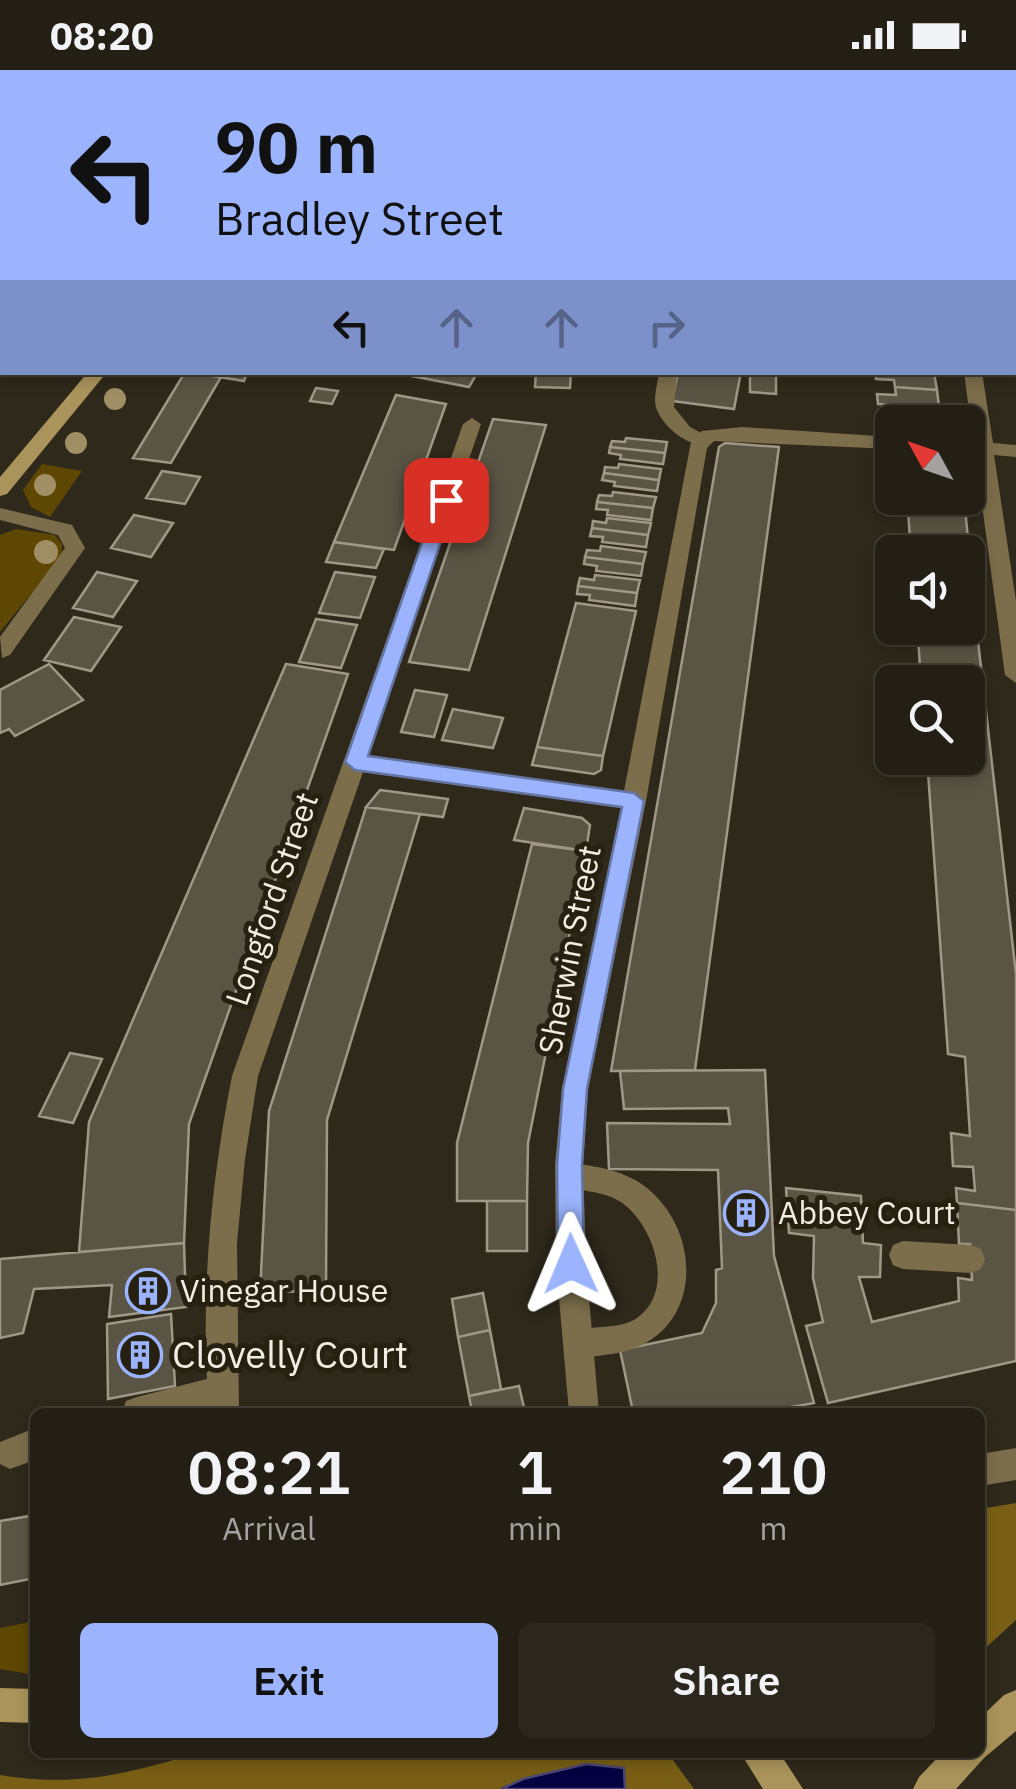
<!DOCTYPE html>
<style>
:root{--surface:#231f14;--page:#2b271d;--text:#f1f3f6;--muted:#a3a2a0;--line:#403d34;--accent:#9bb4fd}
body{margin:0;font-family:"IBM Plex Sans",sans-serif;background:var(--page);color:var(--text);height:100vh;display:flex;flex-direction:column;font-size:38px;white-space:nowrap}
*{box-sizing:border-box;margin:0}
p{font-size:32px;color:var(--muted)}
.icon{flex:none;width:55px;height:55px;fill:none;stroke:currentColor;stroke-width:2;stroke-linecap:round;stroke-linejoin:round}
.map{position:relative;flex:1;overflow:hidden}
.panel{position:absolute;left:30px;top:1338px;width:955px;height:350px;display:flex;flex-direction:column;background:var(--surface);border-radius:15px;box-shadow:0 5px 15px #0003,0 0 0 2px var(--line)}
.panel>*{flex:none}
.banner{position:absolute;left:0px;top:0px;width:1018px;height:305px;box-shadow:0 5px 15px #0003,0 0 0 2px var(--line);background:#9bb4fd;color:#111;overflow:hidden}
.needle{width:65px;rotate:310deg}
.buttons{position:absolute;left:875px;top:335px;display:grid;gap:20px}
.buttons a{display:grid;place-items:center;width:110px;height:110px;border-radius:15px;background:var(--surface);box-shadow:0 5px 15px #0003,0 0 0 2px var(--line);font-size:50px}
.pin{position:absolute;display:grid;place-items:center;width:85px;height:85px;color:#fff;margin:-42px;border-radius:20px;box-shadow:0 5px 15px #0006}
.me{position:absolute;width:110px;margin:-55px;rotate:359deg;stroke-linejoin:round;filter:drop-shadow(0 0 8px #0008)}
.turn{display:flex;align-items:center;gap:35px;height:210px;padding:0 50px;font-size:45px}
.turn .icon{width:130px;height:130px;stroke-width:2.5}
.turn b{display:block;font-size:70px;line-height:85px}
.lanes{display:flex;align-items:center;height:95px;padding:0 50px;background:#0003;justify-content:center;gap:50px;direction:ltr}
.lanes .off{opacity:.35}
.eta{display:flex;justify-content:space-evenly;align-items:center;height:170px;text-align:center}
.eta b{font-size:60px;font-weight:600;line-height:70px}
.button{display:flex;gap:20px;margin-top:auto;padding:20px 50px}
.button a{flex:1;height:115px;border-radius:15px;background:var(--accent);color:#111;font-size:40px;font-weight:600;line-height:115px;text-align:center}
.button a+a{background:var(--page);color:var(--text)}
.status{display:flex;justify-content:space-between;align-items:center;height:70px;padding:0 50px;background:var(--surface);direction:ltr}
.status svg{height:28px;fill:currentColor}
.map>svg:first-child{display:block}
.green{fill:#5d4702}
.forest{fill:#795f15}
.water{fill:#040042;stroke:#4b4772;stroke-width:2.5}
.building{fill:#5a5444;stroke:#9f9886;stroke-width:2.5}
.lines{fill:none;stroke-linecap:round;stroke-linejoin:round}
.lane{fill:#7c6e4b;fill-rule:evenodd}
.street{fill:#7c6e4b;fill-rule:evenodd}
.secondary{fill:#ab945b;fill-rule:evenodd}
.tree{fill:#a08e64}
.route{fill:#9bb4fd;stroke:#6575a4;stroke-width:2.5}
.labels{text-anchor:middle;stroke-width:10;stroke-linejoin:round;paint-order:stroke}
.street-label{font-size:32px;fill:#f1ede3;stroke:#262011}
.poi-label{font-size:32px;fill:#f1ede3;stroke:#262011;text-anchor:start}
.near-poi-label{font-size:38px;fill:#f1ede3;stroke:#262011;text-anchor:start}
</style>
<div class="status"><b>08:20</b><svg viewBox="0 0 49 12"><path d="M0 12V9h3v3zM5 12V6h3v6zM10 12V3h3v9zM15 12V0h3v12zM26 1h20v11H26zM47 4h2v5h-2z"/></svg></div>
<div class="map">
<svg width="1016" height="1719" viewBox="0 0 1016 1719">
<rect width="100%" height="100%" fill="#2f291b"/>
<!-- green -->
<path class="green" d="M42 394 82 401 50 447 31 437 23 420Z
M16 459 55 465 62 474V486L0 562V465Z
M35 1551V1605L0 1599V1558Z"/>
<!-- forest -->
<path class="forest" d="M1016 1433V1550L980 1583V1439Z
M203 1682H667L694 1719H0V1705C81 1718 126 1703 203 1682Z"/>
<!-- water -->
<path class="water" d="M586 1694 624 1698 625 1719H501L523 1709Z"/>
<!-- building -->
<path class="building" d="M640 0H726L739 2H638Z
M865 0H955L966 2H876Z
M185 302 221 307 171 393 133 388Z
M188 302H247L244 311Z
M414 302H472L477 303 469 317 412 306Z
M536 302H571L570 318 535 317Z
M678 302H741L734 339 672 331Z
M750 302H776V324L750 322Z
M876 302 934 303 937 320 895 317 894 310 876 309Z
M895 317 937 320 939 337 878 334 877 324 896 325Z
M316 318 338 321 332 334 310 331Z
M396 325 446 334 394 480 334 472Z
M493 349 546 355 469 600 409 592Z
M626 368 667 372 665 383 610 377 612 371 625 372Z
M725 373 779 377 695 1000 611 1001 719 377Z
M610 377 665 383 663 394 620 389 621 385 609 383Z
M619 394 661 399 659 410 604 403 605 397 618 398Z
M162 401 200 407 185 434 146 428Z
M604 403 659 410 657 421 614 416 615 412 602 410Z
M613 422 656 427 653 438 597 432 599 425 612 426Z
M907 428H964L978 571 918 567 917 558H968V482H911Z
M597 432 653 438 651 450 607 445 608 440 596 439Z
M134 445 173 453 151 487 111 478Z
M607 448 651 453 648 465 592 458 593 451 606 453Z
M592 458 648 465 646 477 602 472 603 467 590 466Z
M334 472 384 479 376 498 326 492Z
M601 476 646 482 643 494 585 487 587 480 600 481Z
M585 487 643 494 641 506 596 501 597 496 584 494Z
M97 502 137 511 113 547 73 538Z
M335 502 375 507 360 548 319 543Z
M595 505 640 510 637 523 578 516 580 508 594 510Z
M578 516 637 523 635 536 589 530 590 525 577 524Z
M576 533 636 541 603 686 537 677Z
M74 547 121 557 91 601 44 590Z
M316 549 357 555 341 598 299 592Z
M918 567 978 571 1016 904V1140L957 1133 956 1118 975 1121 973 1097 953 1096 951 1063 970 1066 965 987 948 984 927 688H968V612H921Z
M49 594 83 630 15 666 9 659 0 663V620Z
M286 594 348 604 189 1054 184 1173 79 1182 89 1052Z
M415 620 447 625 434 667 401 662Z
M453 639 503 648 493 678 442 670Z
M537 677 603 686 601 700 594 704 532 695Z
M380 720 448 729 443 747 366 737Z
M366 737 420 744 327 1050 326 1219 260 1224 269 1041Z
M524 738 582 748 590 755 586 781 514 770Z
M532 774 586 781 528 1073 527 1131H457V1073Z
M70 983 102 989 73 1053 39 1046Z
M765 1000 774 1186 814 1333 764 1342H633L620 1280 702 1263 716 1233V1200L722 1198 718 1100 609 1099 607 1053 730 1054 728 1038 624 1039 620 1001Z
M786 1118 861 1126 863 1173 881 1175 880 1207H859L872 1252 959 1231 958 1208 972 1210 970 1174H959L957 1133 1016 1140V1291L828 1333 806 1256 823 1252 813 1208 814 1166 789 1163Z
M487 1131H527V1181H487Z
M184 1173 186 1237 109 1247 112 1215 34 1219 23 1263 0 1268V1189Z
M483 1223 490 1260 458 1267 452 1229Z
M171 1244 175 1316 108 1329 107 1254Z
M490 1260 501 1319 469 1326 458 1267Z
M519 1316 525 1342H472L469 1326Z
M35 1445V1508L0 1515V1451Z"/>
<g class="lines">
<!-- lane -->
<path class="lane" d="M659 302H677L674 337 690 357 709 367V375C689 378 662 357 656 337 653 328 658 312 659 302Z
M570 1093C595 1096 622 1100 643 1115 707 1162 703 1271 612 1284 597 1286 582 1289 567 1283L563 1273 567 1263C588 1254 618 1261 637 1248 676 1221 654 1155 621 1132 602 1120 580 1122 560 1115L556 1106 560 1097Z
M903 1171 971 1175 981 1179 985 1189 981 1199 971 1203 903 1199 893 1195 889 1185 893 1175Z
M222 1305 233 1309 237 1320 233 1331C198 1345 159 1344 122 1342L126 1331 137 1327Z
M35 1358V1390L10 1399 0 1394V1372Z"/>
<!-- street -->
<path class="street" d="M61 0H87L88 2H62Z
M0 108 2 109V120L0 119Z
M1016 157V168H1015V157Z
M964 302H982L993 373 1016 375V387L994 385 1016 531V613L1005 605 975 383 968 382V372L973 371Z
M472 348 481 354 368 685 624 721 691 372 702 361 742 357 892 367V379L714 371 707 378 646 731 588 1019 583 1095 586 1194 599 1342H569L556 1194 555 1095 562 1019 621 738 363 702 258 1006 245 1089 237 1173 239 1342H209C200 1230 210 1117 232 1006L463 354Z
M0 438 72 455 85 478 10 585 2 588 0 567 65 478 58 465 0 450Z
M1016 1378V1410L980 1416V1384Z"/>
<!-- secondary -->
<path class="secondary" d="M88 302H107L7 424 0 426V407Z
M0 1618 35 1619V1653L0 1652Z
M1016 1620V1661L984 1688 956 1719H913L919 1707 943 1682H980V1648L1004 1625Z
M740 1682H779L803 1719H763Z"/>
</g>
<!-- trees -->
<g class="tree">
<circle cx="115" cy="329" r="11"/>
<circle cx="76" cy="373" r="11"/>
<circle cx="45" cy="415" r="11"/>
<circle cx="46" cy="482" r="12"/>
</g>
<!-- route -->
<path class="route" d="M446 424 455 430 368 686 634 723 644 731 587 1019 582 1095 584 1194 581 1203 571 1206 562 1203 558 1194 557 1095 563 1019 622 737 355 700 345 692 437 430Z"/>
<!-- icons -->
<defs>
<symbol id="building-ring" viewBox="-11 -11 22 22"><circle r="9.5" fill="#262011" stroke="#9bb4fd" stroke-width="1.5"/><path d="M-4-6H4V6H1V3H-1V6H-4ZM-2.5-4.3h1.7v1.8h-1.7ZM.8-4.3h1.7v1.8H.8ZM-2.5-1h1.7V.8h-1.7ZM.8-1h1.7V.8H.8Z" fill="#9bb4fd"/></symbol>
</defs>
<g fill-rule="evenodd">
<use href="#building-ring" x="721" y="1118" width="50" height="50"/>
<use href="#building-ring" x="123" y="1196" width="50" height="50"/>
<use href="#building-ring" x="115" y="1260" width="50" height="50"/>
</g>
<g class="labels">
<!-- street labels -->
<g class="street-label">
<text transform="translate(272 829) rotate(-71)" y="11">Longford Street</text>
<text transform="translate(570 880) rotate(-79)" y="11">Sherwin Street</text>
</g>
<!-- poi labels -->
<g class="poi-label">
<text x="778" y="1154">Abbey Court</text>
<text x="180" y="1232">Vinegar House</text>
</g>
<!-- near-poi labels -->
<g class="near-poi-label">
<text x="172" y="1298">Clovelly Court</text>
</g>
</g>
</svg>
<div class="buttons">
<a><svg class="needle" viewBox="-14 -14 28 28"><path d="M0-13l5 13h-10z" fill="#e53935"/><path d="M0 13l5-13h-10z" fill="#a3a2a0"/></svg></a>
<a><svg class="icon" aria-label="sound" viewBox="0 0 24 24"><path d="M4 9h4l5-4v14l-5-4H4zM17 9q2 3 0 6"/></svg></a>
<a><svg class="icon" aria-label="search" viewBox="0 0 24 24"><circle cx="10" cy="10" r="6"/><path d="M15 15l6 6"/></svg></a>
</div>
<div class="pin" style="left:446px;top:430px;background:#d93025"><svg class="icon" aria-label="arrive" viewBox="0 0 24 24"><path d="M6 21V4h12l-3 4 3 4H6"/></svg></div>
<svg class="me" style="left:571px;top:1194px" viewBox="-20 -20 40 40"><path d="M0-17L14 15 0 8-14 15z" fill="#9bb4fd" stroke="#fff" stroke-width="4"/></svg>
<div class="banner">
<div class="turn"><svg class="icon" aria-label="left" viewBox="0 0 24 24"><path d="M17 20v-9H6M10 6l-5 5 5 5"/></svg><div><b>90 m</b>Bradley Street</div></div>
<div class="lanes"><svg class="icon" aria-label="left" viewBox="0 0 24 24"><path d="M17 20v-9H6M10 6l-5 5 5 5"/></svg><svg class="icon off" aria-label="ahead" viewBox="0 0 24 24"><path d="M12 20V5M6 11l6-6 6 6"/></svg><svg class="icon off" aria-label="ahead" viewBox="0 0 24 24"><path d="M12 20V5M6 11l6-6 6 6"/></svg><svg class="icon off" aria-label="right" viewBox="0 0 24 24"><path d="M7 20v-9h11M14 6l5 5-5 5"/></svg></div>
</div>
<section class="panel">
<div class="eta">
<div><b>08:21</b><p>Arrival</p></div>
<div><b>1</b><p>min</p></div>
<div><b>210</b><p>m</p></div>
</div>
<div class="button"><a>Exit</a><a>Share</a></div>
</section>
</div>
